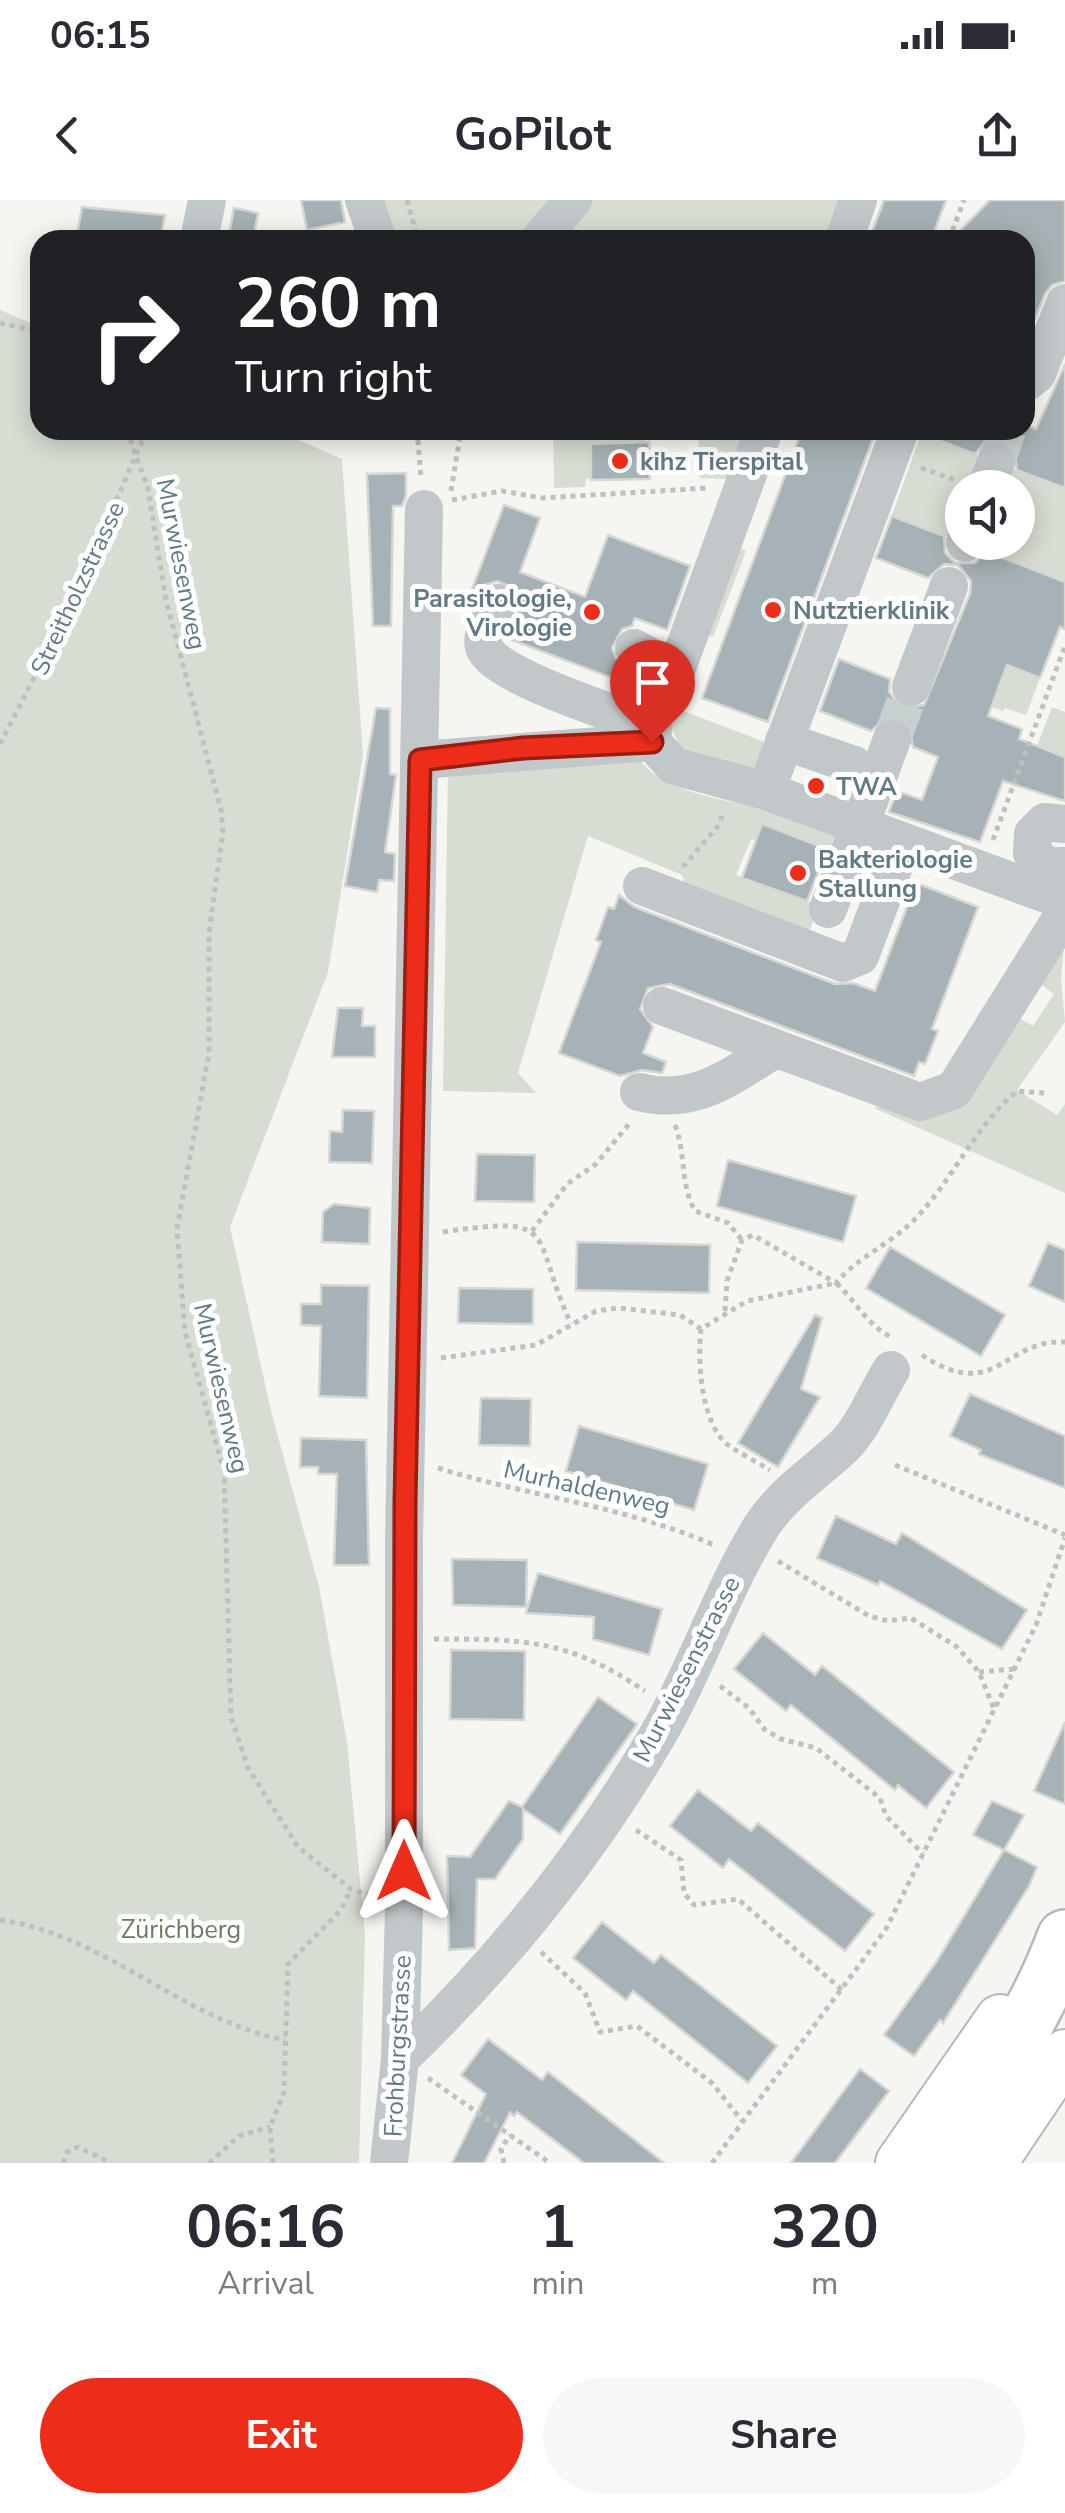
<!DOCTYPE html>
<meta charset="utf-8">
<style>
:root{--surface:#fff;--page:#f7f7f7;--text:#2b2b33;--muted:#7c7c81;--accent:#ed2c19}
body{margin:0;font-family:"Nunito Sans",sans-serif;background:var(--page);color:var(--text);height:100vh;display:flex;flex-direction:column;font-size:38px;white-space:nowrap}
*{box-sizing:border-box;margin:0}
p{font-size:32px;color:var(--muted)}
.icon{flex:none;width:55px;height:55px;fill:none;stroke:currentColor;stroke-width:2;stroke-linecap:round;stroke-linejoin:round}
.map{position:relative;height:1963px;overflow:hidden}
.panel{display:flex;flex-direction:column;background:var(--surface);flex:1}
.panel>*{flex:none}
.hud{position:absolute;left:30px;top:30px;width:1005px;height:210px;border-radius:30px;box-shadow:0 5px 25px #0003;background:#202124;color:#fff;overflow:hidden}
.fabs{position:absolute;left:945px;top:270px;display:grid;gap:20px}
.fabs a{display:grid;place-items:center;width:90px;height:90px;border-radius:50%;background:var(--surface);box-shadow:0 5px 25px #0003;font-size:50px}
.pin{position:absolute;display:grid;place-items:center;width:85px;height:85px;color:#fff;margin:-102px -42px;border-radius:50% 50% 50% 0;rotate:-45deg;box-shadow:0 0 10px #0007}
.pin .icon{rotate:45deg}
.me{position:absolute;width:110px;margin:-55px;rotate:0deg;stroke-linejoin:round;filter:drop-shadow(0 0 8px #0008)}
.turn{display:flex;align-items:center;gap:35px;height:210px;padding:0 40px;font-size:45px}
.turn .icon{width:130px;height:130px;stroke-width:2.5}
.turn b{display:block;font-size:70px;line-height:85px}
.eta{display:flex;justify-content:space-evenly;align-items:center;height:170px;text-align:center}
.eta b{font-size:60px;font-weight:700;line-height:70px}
.action{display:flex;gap:20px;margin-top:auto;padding:20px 40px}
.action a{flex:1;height:115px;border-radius:60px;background:var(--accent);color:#fff;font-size:40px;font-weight:700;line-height:115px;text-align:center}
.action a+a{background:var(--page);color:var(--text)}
.status{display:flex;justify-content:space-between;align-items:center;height:70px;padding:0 50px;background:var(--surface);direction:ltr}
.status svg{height:28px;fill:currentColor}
header{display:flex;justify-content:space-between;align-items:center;height:130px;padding:0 40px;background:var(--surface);font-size:45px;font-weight:700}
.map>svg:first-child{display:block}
.green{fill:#d7ddd2}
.building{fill:#a6b2b5;stroke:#d6d6d4;stroke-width:2.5}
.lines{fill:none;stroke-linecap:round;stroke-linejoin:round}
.minor-tunnel{stroke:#c9d0d0;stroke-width:38;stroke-dasharray:38 19;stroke-linecap:butt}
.major-casing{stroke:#b3b9bc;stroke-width:52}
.highway-casing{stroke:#b4b9bb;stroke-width:60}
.path{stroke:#bec0c2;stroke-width:5;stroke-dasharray:5 5;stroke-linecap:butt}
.minor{stroke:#c2c7c9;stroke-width:38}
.major{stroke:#fff;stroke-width:48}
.highway{stroke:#fff;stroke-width:55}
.route-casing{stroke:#9a1d10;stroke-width:25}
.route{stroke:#ed2c19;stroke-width:18}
.poi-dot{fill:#ed2c19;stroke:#fff;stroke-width:4}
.labels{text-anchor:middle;stroke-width:10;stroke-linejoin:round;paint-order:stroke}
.poi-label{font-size:25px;font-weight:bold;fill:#627a84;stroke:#fff;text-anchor:start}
.street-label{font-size:25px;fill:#627a84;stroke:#fff}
.park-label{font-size:25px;fill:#6a7b61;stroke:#fff}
</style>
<div class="status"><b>06:15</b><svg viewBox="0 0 49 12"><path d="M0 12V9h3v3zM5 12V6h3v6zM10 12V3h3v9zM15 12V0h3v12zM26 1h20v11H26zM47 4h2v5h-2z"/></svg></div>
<header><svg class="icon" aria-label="back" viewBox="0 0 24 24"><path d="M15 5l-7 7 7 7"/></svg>GoPilot<svg class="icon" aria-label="share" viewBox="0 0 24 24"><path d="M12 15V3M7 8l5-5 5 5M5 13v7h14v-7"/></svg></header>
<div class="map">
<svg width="1065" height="1963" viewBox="0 0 1065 1963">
<rect width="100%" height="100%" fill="#f5f5f1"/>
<!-- green -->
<path class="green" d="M374 0H850L835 40H388Z
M0 110 40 127V230H276L342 259 363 555 328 772 230 1027 271 1211 319 1387 347 1542 365 1735 359 1963H0Z
M553 230H645V242L591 244V278L586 279 585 287 554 288Z
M698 230H749L731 279 700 278Z
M921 234 986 258 975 287 962 288V321L956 340 892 315Z
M1007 266 1065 288V382L975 347 977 343 1018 342V288L999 287Z
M739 347 746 351 713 437 706 434Z
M934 460 1000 484 1007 465 1040 478 1026 515 1005 508 1003 511 935 486 927 479Z
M673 507 762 541 768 545 764 569 731 568 680 547 668 520Z
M1052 507 1065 512V557L1037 546Z
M640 560C665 596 744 603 785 612 805 616 825 625 845 632L838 654 762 625 756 640 751 639 736 675 819 705 805 743 690 700 682 675 588 636 518 873 536 893 443 891 448 570Z
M1065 735 1061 778 1065 822 1017 890 1057 915 1065 904V993L874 908 888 904 908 911 1013 815 1033 826 1054 794 1035 780Z"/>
<!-- building -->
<path class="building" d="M301 0H341L345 22 307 30Z
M884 0H946L931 40H869Z
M990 0H1065V81L1052 85 1045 94 1031 128 1025 126V40H951Z
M82 7 165 15 160 40H76Z
M234 8 258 13 253 40H228Z
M1065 164V288L1017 270 1014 249 1003 241 983 244 975 254 922 234V230H1025V224L1036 229Z
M802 230H876L768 522 702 498Z
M649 242 650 279 591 280V244Z
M406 273V296L402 306H393L391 426H373L367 274Z
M504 305 540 318 520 372 585 397 608 335 690 366 667 430 635 418 632 426 622 429 612 448 618 463 612 478 507 438 519 411 516 389 497 381 484 385 477 395 471 392Z
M892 316 944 336 945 353 955 363H975L985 351 1065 382V429L1060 427 1040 478 1007 465 988 516 1022 529 1019 539 1065 557V601L1003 581 980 642 889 612 897 591 922 600 938 557 913 547 908 524 887 517 871 531 820 511 839 459 890 479 889 492 902 508 924 505 970 394 971 381 958 365 944 364 928 378 876 358Z
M376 508 390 509V574L396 575 385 652 395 654 394 681 379 680 377 692 345 686Z
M762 624 827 649 807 701 742 678Z
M916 683 978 707 932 829 938 831 925 864 919 862 914 876 670 784 648 788 640 809 653 827 643 853 666 862 662 873 642 870 620 876 559 853 601 742 596 740 608 707 614 709 619 695 634 707 835 784 853 783 875 791Z
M338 808H363L362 826H375V857H332Z
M343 910 374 911 372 963 329 962 330 931 342 932Z
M477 954 535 955 534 1002 475 1001Z
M728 960 856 996 843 1042 717 1006Z
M334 1004 370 1008 369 1044 322 1042 323 1012Z
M577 1042 710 1045 709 1093 576 1090Z
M1048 1043 1065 1050V1102L1029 1086Z
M890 1047 1005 1115 981 1156 866 1088Z
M321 1085 369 1086 367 1198 319 1196 321 1126 301 1125V1104H321Z
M459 1088 533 1089V1124L458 1123Z
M815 1115 822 1118 801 1189 820 1197 778 1267 738 1243Z
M970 1194 1065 1236V1288L979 1254 981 1250 950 1236Z
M481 1198 531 1199 530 1246 479 1245Z
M579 1226 708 1264 694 1310 566 1271Z
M301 1238 366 1240 369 1365H334L337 1274H318V1267H300Z
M836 1316 896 1344 902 1333 1027 1410 1002 1449 880 1381 878 1385 817 1358Z
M452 1359 527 1360 526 1407 453 1405Z
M538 1373 662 1409 649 1455 593 1439 594 1417 526 1413Z
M763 1433 815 1475 822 1466 954 1572 926 1608 898 1585 895 1590 791 1505 786 1511 734 1469Z
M451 1450 525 1451 524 1520 450 1519Z
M598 1497 637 1524 560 1634 523 1609V1639L495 1679H477L475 1748 449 1750 447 1656 470 1657 509 1601 522 1607Z
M1065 1522V1604L1034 1591Z
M698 1590 751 1631 758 1623 874 1714 845 1751 729 1659 723 1668 670 1626Z
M992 1601 1024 1615 1004 1650 973 1635Z
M1004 1650 1037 1667 1029 1686 943 1823 940 1820 914 1856 884 1835 937 1761Z
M602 1722 654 1763 661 1755 777 1846 748 1883 633 1791 626 1800 573 1758Z
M488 1839 542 1880 548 1872 664 1963H584L517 1912 514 1916 510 1912 484 1963H452L486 1894 461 1875Z
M860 1869 889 1891 835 1963H791Z"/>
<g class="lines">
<!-- minor-tunnel -->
<path class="minor-tunnel" d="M996 262 1007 230
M892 539 911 487"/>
<defs>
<path id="major" d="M900 1963 1000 1819
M992 1963 1065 1854"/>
<path id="highway" d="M941 1963C985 1891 1036 1817 1065 1738"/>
</defs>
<!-- major casing -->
<use href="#major" class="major-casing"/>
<!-- highway casing -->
<use href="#highway" class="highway-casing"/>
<!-- path -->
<path class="path" d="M407 0 418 40
M949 40 964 0
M0 123 40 132
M127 230 148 289 166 400 221 610 223 632 209 733V853L177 1029 185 1132 224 1272 231 1517 248 1568 298 1647 351 1689 373 1697
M417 230 421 277
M921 268 958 281
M451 291 461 230
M452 300 502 291 542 298 709 288
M0 544 64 419 147 230
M993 640 1065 446
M683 667 718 626 724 611
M675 925C686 954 680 984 695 1011L728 1023 742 1040
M532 1031 567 984 596 964 629 924
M443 1032C563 1014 529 1033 571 1124
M725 1111 727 1081 742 1040 753 1035 836 1083C860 1055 891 1044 915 1019 953 980 974 927 1017 891L1044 893
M701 1129C697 1160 701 1224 728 1245 741 1254 757 1262 770 1270
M922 1155C996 1204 1003 1139 1065 1142
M441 1158 536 1145 596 1111 619 1108 680 1115 701 1129 747 1101 836 1083C856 1101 867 1125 891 1137
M895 1265 1065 1335
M438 1268C531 1297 626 1306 716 1346
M778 1361 869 1416 888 1421 911 1418 957 1447 979 1472 994 1509
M434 1439C524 1439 568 1439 645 1491
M979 1472 1014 1469
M720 1486 749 1508 764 1529 781 1539 816 1548 880 1598 886 1616 923 1654
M636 1630 681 1660 684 1693 694 1705 738 1699 843 1791
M0 1720C104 1734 184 1821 285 1840
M541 1752 585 1793 600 1832 637 1826 712 1883 742 1921
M428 1878 550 1963
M63 1963 67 1952 78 1947 111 1963
M209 1963 239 1936 270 1927
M273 1963 270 1927 284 1892 288 1764 341 1710 351 1689
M504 1963 501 1949 510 1935
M712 1963 886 1729 1036 1425 1065 1338"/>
<!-- minor -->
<path class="minor" d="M364 0 378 40
M199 40 207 0
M539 40 573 0
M844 40 858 0
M1025 183 1037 174 1065 103
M764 230 676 471 655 501 652 542 674 566 766 591 1065 701
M986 288 996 262
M965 343V342
M498 403C493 415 480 434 484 447 493 476 620 515 651 527
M634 448 676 471
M911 487 949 386
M784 541 854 565 876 583 828 709
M420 560 652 542
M876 583 892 539
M766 591 900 230
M1065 624 1045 622 1033 634 1032 653 1047 666H1065
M642 686 843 763 860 756 903 642
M662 806 920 902 954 890 1065 712
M639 892C694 906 730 877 775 849
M400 1859C500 1763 585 1659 656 1538 696 1470 720 1394 761 1327 782 1294 815 1273 843 1247 863 1228 876 1194 891 1170
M389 1963 400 1859 404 1708V1340L424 309"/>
<!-- major -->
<use href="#major" class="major"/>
<!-- highway -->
<use href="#highway" class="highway"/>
</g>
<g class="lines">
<defs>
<path id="route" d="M404 1671 405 1302 420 560 523 548 652 542"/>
</defs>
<!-- route casing -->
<use href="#route" class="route-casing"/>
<!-- route -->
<use href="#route" class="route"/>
</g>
<!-- markers -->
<g class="poi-dot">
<circle cx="620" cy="261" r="10"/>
<circle cx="773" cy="410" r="10"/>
<circle cx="592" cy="412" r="10"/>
<circle cx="816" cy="586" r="10"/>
<circle cx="798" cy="673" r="10"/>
</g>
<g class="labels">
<!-- poi labels -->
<g class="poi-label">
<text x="640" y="270">kihz Tierspital</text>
<text x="572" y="407" text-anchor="end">Parasitologie,<tspan x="572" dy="29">Virologie</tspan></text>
<text x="793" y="419">Nutztierklinik</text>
<text x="836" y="595">TWA</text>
<text x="818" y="668">Bakteriologie<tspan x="818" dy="29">Stallung</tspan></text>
</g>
<!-- street labels -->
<g class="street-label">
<text transform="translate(182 364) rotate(79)" y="9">Murwiesenweg</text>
<text transform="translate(77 388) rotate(-65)" y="9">Streitholzstrasse</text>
<text transform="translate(222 1188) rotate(77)" y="9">Murwiesenweg</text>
<text transform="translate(587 1287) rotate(13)" y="9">Murhaldenweg</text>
<text transform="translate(686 1469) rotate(-63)" y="9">Murwiesenstrasse</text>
<text transform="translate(397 1846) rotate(-87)" y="9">Frohburgstrasse</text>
</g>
<!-- park labels -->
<g class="park-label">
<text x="181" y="1738">Zürichberg</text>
</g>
</g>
</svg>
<div class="fabs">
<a><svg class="icon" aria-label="sound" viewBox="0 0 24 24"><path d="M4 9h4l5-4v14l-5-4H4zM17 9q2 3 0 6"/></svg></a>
</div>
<div class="pin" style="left:652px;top:542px;background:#d93025"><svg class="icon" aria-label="arrive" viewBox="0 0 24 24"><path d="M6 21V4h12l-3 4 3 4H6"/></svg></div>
<svg class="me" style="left:404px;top:1671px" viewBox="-20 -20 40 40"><path d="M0-17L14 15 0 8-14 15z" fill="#ed2c19" stroke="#fff" stroke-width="4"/></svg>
<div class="hud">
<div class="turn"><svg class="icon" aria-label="right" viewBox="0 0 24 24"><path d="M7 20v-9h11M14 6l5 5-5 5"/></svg><div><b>260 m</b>Turn right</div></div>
</div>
</div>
<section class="panel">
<div class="eta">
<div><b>06:16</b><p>Arrival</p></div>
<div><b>1</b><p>min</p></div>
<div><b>320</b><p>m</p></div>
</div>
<div class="action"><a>Exit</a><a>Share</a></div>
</section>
